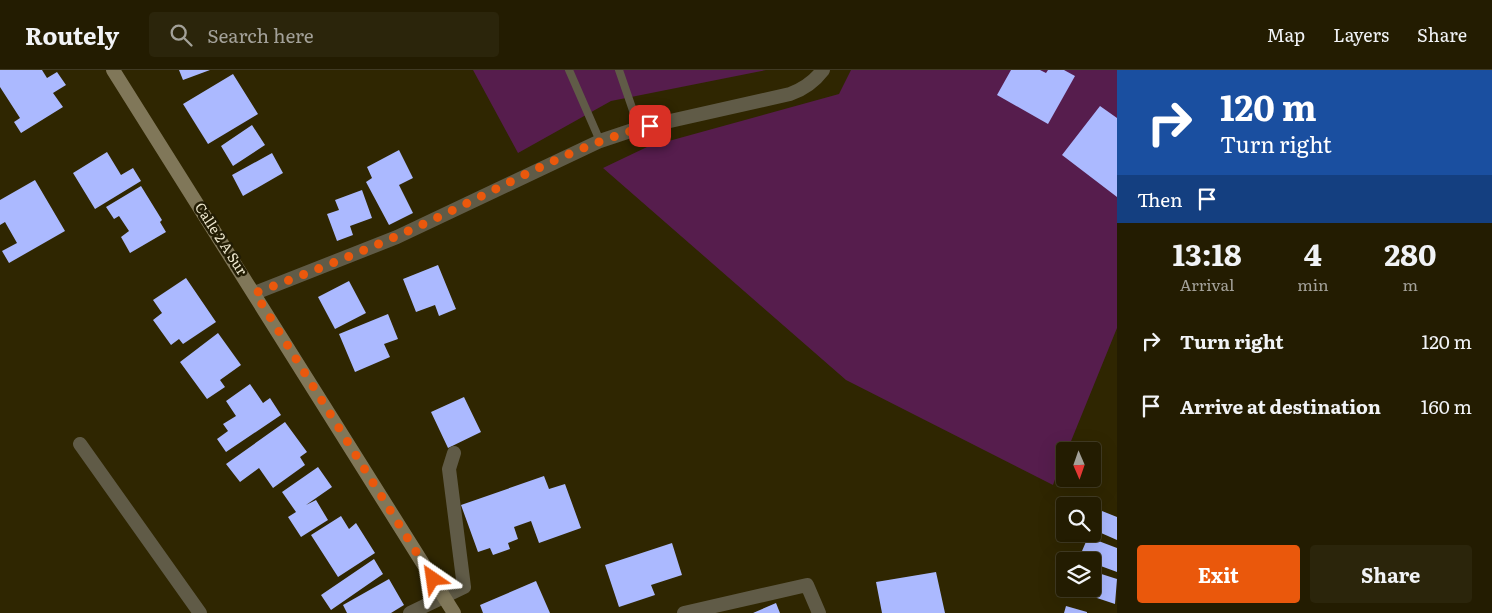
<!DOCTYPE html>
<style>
:root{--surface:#231c01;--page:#2b250b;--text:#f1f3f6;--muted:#a3a199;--line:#403a23;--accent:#ea580c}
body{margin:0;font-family:Literata,serif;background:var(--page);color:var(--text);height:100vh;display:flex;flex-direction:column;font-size:19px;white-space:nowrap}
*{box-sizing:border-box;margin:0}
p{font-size:16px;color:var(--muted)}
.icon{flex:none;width:28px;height:28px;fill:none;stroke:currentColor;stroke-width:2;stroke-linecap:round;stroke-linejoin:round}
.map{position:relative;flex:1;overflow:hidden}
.drawer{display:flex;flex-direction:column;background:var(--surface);width:375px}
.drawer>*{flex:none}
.banner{background:#1a4fa0;color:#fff;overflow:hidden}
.needle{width:32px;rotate:178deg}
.buttons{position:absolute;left:1056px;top:372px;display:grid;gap:10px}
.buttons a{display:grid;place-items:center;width:45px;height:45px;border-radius:5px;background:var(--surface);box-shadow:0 5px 20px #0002,0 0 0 1px var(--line);font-size:25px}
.pin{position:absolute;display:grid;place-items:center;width:42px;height:42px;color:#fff;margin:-21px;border-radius:10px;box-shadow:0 2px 8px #0006}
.me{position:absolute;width:55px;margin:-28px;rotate:328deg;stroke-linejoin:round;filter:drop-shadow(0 0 4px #0008)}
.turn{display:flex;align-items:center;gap:18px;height:105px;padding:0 20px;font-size:22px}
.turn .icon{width:65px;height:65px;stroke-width:2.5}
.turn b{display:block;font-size:35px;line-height:42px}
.then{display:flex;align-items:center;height:48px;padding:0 20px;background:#0003;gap:10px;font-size:19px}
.eta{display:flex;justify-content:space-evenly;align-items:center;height:85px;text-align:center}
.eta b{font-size:30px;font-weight:700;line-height:35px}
.cta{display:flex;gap:10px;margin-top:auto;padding:10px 20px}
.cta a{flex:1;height:58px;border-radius:5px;background:var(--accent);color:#fff;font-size:20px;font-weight:700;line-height:58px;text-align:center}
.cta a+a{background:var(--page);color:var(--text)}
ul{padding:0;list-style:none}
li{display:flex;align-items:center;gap:15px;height:65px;padding:0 20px}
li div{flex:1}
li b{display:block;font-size:19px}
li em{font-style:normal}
header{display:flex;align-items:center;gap:30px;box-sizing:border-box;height:70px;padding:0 25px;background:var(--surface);border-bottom:1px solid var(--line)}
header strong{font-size:24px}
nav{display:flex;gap:28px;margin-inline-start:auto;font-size:18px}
.search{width:350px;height:45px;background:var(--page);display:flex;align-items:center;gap:12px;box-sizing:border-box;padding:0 18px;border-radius:5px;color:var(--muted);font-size:19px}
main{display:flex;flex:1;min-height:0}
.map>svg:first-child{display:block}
.green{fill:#561d4d}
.building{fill:#abb9ff}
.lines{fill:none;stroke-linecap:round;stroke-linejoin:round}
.service{stroke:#605b47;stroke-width:8}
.minor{stroke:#605b47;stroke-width:14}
.secondary{stroke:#807759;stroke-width:14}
.route{stroke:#ea580c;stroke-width:9;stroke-dasharray:0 16.2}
.labels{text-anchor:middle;stroke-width:5;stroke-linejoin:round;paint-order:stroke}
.street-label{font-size:14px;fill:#efe9d0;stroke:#231d04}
</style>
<header>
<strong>Routely</strong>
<div class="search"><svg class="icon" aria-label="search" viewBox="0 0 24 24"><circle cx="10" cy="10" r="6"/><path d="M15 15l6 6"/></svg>Search here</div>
<nav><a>Map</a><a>Layers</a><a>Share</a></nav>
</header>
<main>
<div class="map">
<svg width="1117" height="543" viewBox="0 0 1117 543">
<rect width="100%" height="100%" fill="#2f2601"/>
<!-- green -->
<path class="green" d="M473 0H766L611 31 518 83Z
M851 0H1117V258L1067 381H1065L1053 415 846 310 603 98 647 77 839 24Z"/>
<!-- building -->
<path class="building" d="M0 0H42L47 8 57 2 66 15 53 23 63 37 21 63 14 52 20 48 0 17Z
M179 0H210L183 10Z
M1011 0H1040L1046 3 1048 0H1064L1075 6 1048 54 997 25Z
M233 4 258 44 208 74 183 34Z
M1100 36 1117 48V127L1062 85Z
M252 55 265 75 233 96 221 76Z
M399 80 413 108 399 115 413 143 389 155 366 112 372 108 367 97Z
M107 82 121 105 133 98 141 111 95 139 73 103Z
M272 83 283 103 243 126 232 105Z
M35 110 65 161 9 193 2 181 17 173 5 152 0 155V130Z
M141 116 162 150 160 152 166 162 130 183 121 167 129 161 119 146 114 149 106 137Z
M362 120 372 148 350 156 353 165 337 171 327 144 339 140 335 130Z
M438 195 456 239 439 246 435 235 416 242 403 209Z
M186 208 216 252 183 274 179 269 171 275 153 250 162 243 153 230Z
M349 211 366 243 335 259 318 227Z
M388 244 398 269 384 274 390 287 355 302 339 264Z
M218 263 241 295 220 310 225 317 207 329 180 292Z
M250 314 263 333 270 328 281 345 226 382 217 369 228 361 223 354 236 346 226 331Z
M464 327 481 362 448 378 431 342Z
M285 352 307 382 300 387 305 395 273 418 259 398 240 412 226 394Z
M318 397 332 417 306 435 316 430 328 450 301 467 288 447 296 442 282 422Z
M544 406 549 419 565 414 581 458 539 473 531 451 514 457 518 469 508 473 510 479 493 485 490 478 478 482 461 435Z
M1092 437 1117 447V470L1092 459Z
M341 446 349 459 356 453 375 483 338 507 311 465Z
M1088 467 1117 478V502L1079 488Z
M672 473 682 505 651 515 655 525 619 537 605 495Z
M374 489 383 504 331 540 321 525Z
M1092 501 1117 509 1115 534 1070 519H1092Z
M936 502 945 543H882L876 512Z
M389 509 404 535 391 543H347L343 535Z
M536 511 550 543H483L480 535Z
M776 533 780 543H753Z
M1066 536 1087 542V543H1064Z"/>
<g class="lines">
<!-- service -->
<path class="service" d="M569 0 600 71
M619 0 639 58"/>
<!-- minor -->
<path class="minor" d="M255 223 397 167 600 71 639 58 790 24C804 19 814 12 823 0
M80 374 200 543
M410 543 464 517 449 399 454 383
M684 543 807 515 819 543"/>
<!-- secondary -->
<path class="secondary" d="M113 0 454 543"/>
</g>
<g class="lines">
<!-- route -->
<path class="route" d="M433 509 255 223C322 198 387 172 451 141 516 110 580 73 650 56"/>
</g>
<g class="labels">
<!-- street labels -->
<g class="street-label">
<text transform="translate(221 169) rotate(57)" y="5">Calle 2 A Sur</text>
</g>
</g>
</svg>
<div class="buttons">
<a><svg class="needle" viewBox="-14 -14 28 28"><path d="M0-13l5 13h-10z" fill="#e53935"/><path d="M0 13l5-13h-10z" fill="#a3a199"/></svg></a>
<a><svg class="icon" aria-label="search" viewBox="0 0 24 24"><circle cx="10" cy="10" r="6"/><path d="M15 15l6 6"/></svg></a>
<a><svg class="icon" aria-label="layers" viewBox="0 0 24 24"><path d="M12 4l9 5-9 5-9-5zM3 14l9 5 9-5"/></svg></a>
</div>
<div class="pin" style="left:650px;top:56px;background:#d93025"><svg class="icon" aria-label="arrive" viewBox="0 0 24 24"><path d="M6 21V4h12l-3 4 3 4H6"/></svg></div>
<svg class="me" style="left:433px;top:509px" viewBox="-20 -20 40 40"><path d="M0-17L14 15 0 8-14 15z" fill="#ea580c" stroke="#fff" stroke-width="4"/></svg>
</div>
<section class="drawer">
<div class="banner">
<div class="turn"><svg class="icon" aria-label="right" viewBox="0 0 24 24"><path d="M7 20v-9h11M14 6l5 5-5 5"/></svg><div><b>120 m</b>Turn right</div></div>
<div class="then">Then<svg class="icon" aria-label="arrive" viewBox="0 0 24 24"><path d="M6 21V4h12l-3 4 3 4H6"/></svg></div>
</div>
<div class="eta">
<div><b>13:18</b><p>Arrival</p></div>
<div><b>4</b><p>min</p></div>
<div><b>280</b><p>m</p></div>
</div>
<ul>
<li><svg class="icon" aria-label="right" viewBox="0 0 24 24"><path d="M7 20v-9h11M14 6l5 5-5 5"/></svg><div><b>Turn right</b></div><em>120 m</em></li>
<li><svg class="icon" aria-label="arrive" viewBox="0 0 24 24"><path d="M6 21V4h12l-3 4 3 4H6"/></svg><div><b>Arrive at destination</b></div><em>160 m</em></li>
</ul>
<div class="cta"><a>Exit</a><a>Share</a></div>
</section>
</main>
